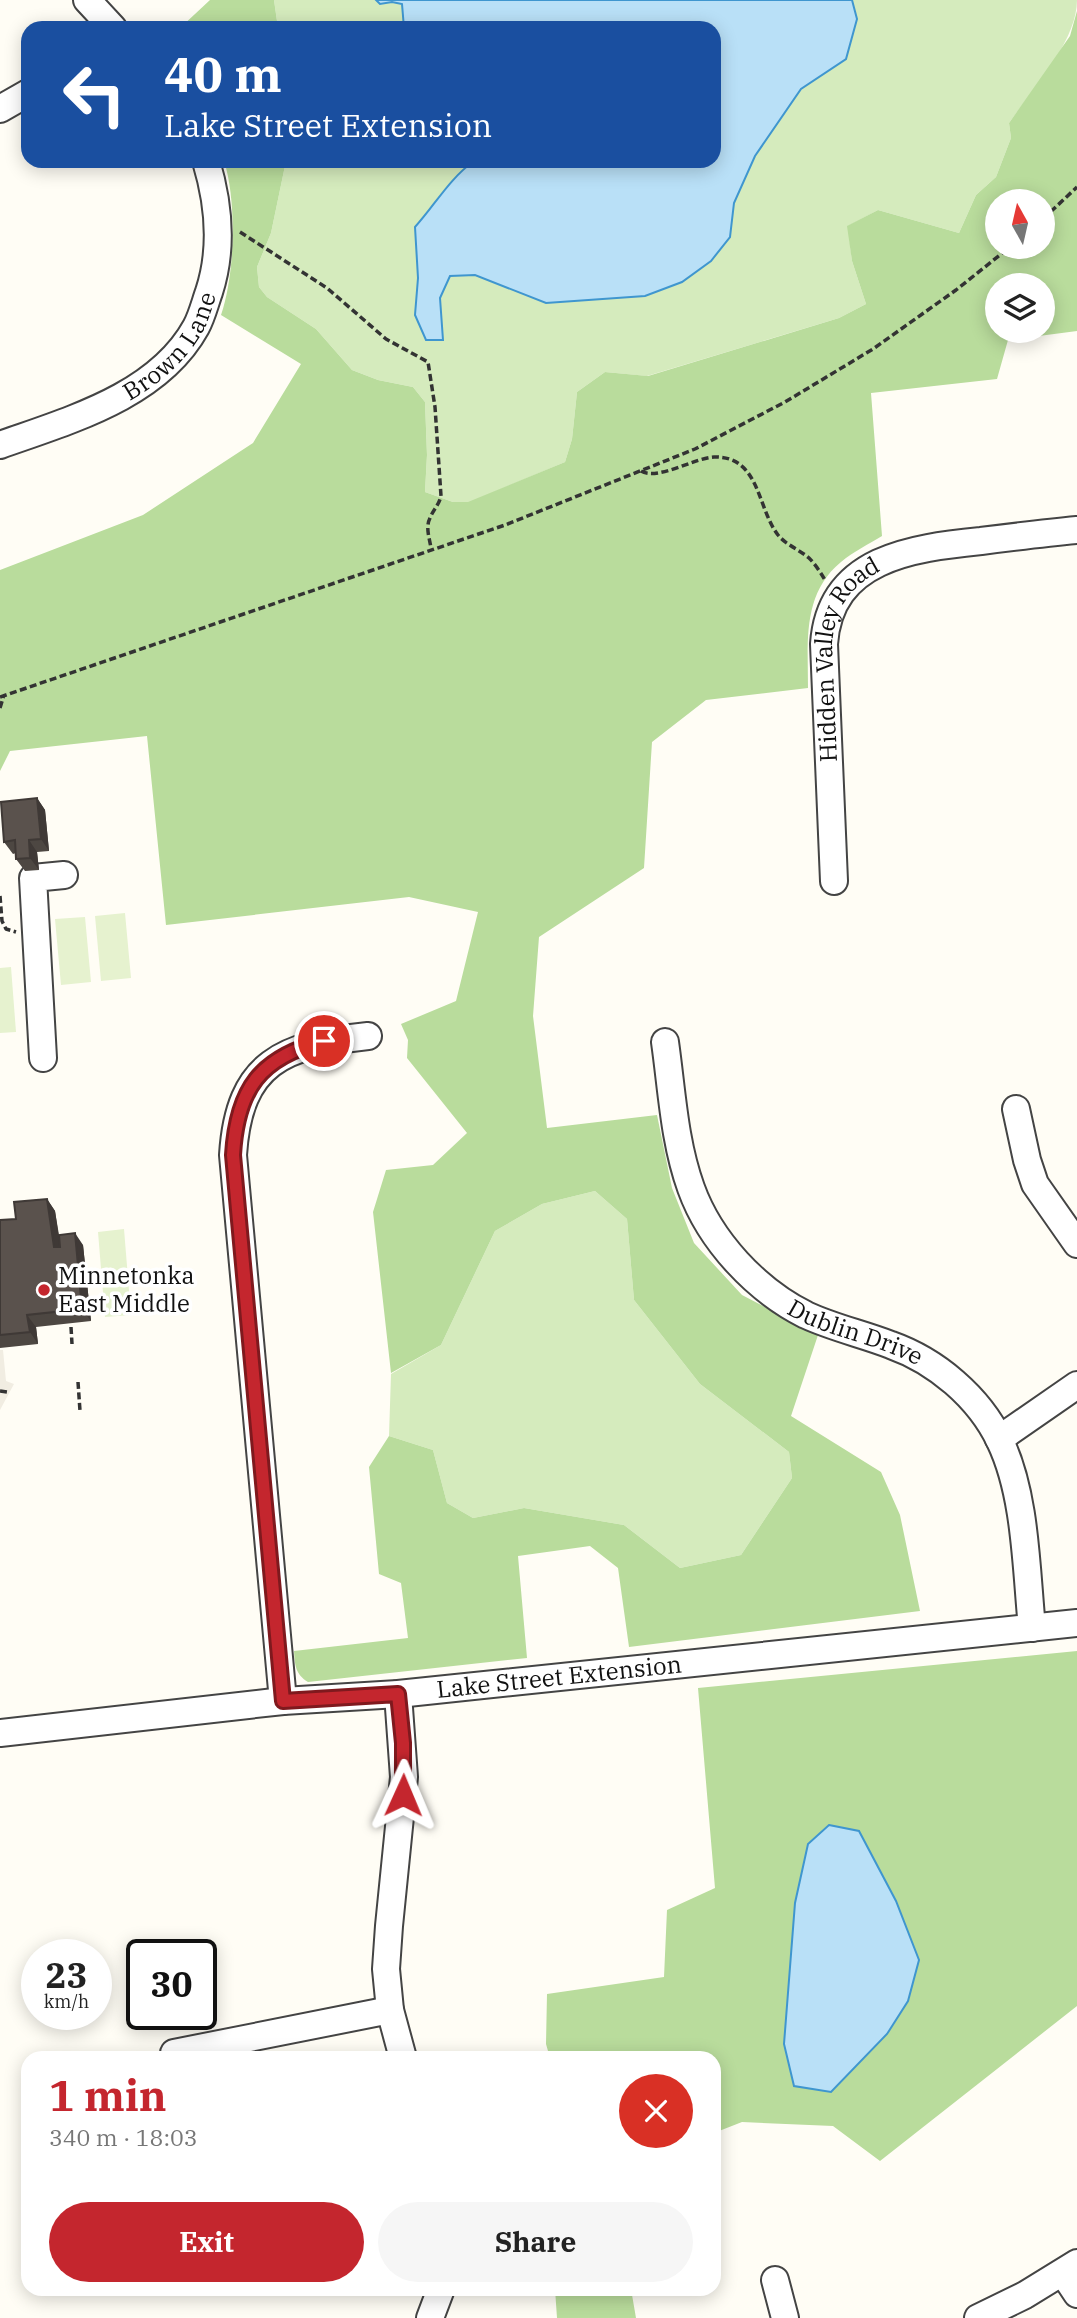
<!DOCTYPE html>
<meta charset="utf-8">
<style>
:root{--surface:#fff;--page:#f6f6f6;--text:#222;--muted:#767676;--accent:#c4262e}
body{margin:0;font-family:"IBM Plex Serif",serif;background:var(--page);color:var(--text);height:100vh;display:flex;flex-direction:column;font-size:26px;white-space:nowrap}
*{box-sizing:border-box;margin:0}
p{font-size:23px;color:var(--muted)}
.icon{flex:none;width:38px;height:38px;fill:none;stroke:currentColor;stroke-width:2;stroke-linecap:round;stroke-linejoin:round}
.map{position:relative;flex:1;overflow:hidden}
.drawer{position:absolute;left:21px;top:2051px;width:700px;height:245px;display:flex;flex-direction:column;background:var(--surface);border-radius:21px;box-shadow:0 4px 18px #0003}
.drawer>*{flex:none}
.banner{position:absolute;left:21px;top:21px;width:700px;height:147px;border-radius:21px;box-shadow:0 4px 18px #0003;background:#1a4fa0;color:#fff;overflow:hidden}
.needle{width:46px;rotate:352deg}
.fabs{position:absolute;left:985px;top:189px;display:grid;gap:14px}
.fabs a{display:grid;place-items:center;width:70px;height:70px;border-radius:50%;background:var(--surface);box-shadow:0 4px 18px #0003;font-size:35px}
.speed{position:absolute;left:21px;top:1939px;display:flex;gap:14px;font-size:35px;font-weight:700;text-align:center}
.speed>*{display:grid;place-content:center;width:91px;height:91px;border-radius:50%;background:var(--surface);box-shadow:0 4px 18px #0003;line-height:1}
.speed small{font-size:18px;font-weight:400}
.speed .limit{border:4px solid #111;border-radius:10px;background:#fff;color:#111}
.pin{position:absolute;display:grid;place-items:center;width:60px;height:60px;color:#fff;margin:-30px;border:4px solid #fff;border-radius:50%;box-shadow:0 2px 7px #0007}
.me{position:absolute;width:77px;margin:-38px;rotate:1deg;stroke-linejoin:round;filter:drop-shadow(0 0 5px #0008)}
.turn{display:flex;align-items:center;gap:24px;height:147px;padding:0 28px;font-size:32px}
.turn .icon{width:91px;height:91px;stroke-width:2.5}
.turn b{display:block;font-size:49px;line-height:60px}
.round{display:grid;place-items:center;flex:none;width:74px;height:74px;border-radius:37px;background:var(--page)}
.summary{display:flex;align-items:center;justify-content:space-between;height:119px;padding:0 28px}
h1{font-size:42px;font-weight:700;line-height:52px;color:var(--accent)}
.action{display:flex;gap:14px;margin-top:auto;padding:14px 28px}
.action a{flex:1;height:80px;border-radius:42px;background:var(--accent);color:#fff;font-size:28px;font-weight:700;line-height:80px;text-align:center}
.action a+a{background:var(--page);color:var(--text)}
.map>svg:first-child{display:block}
.green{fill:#d5ebbd}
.forest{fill:#b9dc9c;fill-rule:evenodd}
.pitch{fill:#e6f2cf}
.plaza{fill:#f1ede2}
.water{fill:#b9e0f7;stroke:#3f96cf;stroke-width:2}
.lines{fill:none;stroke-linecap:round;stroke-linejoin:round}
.minor-casing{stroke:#444;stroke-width:30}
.path{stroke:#333;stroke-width:3.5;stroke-dasharray:7 3.5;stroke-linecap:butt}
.minor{stroke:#fff;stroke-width:26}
.wall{fill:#4d4742}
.shaded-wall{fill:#3f3936}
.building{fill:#5a524d;stroke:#3f3936;stroke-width:2}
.route-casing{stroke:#7f191e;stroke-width:18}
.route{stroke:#c4262e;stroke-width:12}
.poi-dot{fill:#c4262e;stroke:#fff;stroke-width:2.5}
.labels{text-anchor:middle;stroke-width:7;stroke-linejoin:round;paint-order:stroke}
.street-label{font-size:24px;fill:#111;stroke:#fff}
.poi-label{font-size:24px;fill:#111;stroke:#fff;text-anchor:start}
</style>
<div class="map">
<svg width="1077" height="2318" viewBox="0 0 1077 2318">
<rect width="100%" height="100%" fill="#fffdf5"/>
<!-- green -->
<path class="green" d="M274 0H376L380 4 392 2 402 4 404 28H278Z
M852 0H1077C1077 41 1033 89 1009 123L1011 138 996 177 976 195 959 233 878 210 848 226 852 261 866 304 839 318 647 376 605 372 577 392 572 439 565 462 468 503 453 502 425 492 427 455 425 402 413 387 378 380 352 370 316 329 267 297 259 287 257 267 271 233 286 161H474C449 179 435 205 415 227L418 278 415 315 443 340 440 298 450 276 475 275 546 303 711 261 730 237 734 203 755 156 801 89 846 59 857 19Z
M595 1191 627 1219 634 1300 700 1384 789 1452 792 1478 741 1555 680 1568 624 1525 524 1508 473 1518 447 1503 433 1450 389 1436 391 1374 441 1345 495 1231 542 1204Z"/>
<!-- forest -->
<path class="forest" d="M210 0H274L278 28H180Z
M1077 11V331L1008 340 997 379 871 393 882 536C869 544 853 552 841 562 802 594 808 642 808 688L706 700 652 742 644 868 539 937 533 1016 547 1128 657 1115 672 1188 694 1243 742 1295 818 1335 791 1416 881 1472 900 1515 920 1611 629 1647 618 1568 590 1546 518 1556 527 1658 308 1682C295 1674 295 1665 294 1651L408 1638 401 1583 379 1574 369 1467 389 1436 433 1450 447 1503 473 1518 524 1508 624 1525 680 1568 741 1555 792 1478 789 1452 700 1384 634 1300 627 1219 595 1191 542 1204 495 1231 441 1345 391 1373 373 1212 386 1170 433 1165 467 1133 407 1058 408 1040 401 1024 456 1001 478 912 409 897 166 925 147 736 10 751 0 771V570L143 515 253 443 301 364 221 315C235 275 237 201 224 161H286L271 233 257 267 259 287 267 297 316 329 352 370 378 380 413 387 425 402 427 455 425 492 453 502H468L565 462 572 439 577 392 605 372 648 376 839 318 866 304 852 261 847 226 878 210 959 233 976 195 996 177 1011 138 1009 123 1070 36ZM998 201H1043V247H998ZM998 285H1043V331H998Z
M1077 1651V2006L880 2161 833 2126 742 2122 714 2133V2058H550L546 2044 547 1994 664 1977 667 1910 715 1888 698 1688Z
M555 2289H631L636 2318H557Z"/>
<!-- pitch -->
<path class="pitch" d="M125 913 131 978 101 981 95 916Z
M85 917 91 982 61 985 55 919Z
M11 967 16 1032 0 1033V968Z
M124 1229 131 1315 105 1317 98 1232Z"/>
<!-- plaza -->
<path class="plaza" d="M0 1350H3L6 1381 14 1384 0 1410Z"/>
<!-- water -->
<path class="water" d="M376 0H852L857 19 846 59 801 89 755 156 734 203 730 237 711 261 682 282 645 296 546 303 475 275 450 276 440 298 443 340H426L415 315 418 278 415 227C435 205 449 179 474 161H714V28H404L402 4 392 2 380 4Z
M829 1825 859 1831 896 1901 919 1960 908 2001 887 2034 831 2092 794 2086 784 2044 795 1903 808 1844Z"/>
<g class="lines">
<defs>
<g id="minor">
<path d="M87 0 113 28"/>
<path d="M0 109 28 93"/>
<path id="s1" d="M0 445C70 420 158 396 196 327 202 316 205 303 209 292 223 249 219 204 206 161"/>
<path id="s2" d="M834 881 824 644C830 558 912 548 981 541 1013 537 1045 533 1077 530"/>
<path id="s3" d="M665 1042C672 1091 674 1141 691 1188 710 1241 756 1290 806 1315 834 1328 863 1334 891 1345 936 1361 979 1397 1000 1441 1026 1495 1026 1568 1032 1628"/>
<path d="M43 1058 33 878 64 875"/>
<path d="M1016 1109 1027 1160 1035 1184 1077 1244"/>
<path d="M999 1439 1077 1385"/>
<path d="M398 1694 404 1777 389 1926 386 1969 390 2010 403 2058"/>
<path d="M283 1701 233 1155C239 1061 284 1045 368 1036"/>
<path id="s4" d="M0 1733 283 1701 398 1694 1077 1623"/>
<path d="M174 2053 390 2010"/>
<path d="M1063 2273 1077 2294"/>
<path d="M775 2280 785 2318"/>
<path d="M430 2318 441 2289"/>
<path d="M978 2318 1025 2295 1077 2263"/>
</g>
</defs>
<!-- minor casing -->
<use href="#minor" class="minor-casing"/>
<!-- path -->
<path class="path" d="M1043 219 1077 187
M240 232 327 288 386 339 428 362 435 407 441 496C439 505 433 510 430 518 425 528 430 539 431 549
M641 471C657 481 694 458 714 457 760 456 757 508 778 535 786 545 800 550 809 558 815 564 821 573 825 580
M0 697 505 525 695 449 785 402 873 349 956 290 1010 247
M0 708 4 695
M0 896 2 921 6 929 16 932
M71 1327 72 1344
M78 1382 80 1411
M0 1391 7 1392"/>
<!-- minor -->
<use href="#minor" class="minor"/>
</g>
<!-- wall -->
<path class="wall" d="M37 798 45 810 49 851 37 852 39 870 25 871 16 859V853L13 854 4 842Z
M47 1199 55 1211 59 1235 83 1245 91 1321 36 1327 38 1344 0 1348V1220L16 1219Z"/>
<!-- shaded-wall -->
<path class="shaded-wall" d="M37 798 45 810 49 851 41 839Z
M29 840 37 852 39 870 30 858Z
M47 1199 55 1211 62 1259 54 1247Z
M75 1233 83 1245 91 1321 82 1309Z
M27 1315 36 1327 38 1344 30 1332Z"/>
<!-- building -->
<path class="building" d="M37 798 41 839 29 840 30 858 16 859 15 840 4 842 1 802Z
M47 1199 54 1247H60L59 1235 75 1233 82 1309 27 1315 30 1332 0 1335V1220L16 1219 14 1202Z"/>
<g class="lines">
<defs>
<path id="route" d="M324 1041C260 1057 237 1089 233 1155L283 1701 398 1694 403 1743V1795"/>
</defs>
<!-- route casing -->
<use href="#route" class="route-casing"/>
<!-- route -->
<use href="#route" class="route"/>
</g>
<!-- markers -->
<circle class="poi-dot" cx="44" cy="1290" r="7"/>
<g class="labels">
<!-- street labels -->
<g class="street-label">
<text dy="8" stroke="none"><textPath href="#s1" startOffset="203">Brown Lane</textPath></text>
<text dy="8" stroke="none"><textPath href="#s2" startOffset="229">Hidden Valley Road</textPath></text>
<text dy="8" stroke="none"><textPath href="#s3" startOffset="376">Dublin Drive</textPath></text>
<text dy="8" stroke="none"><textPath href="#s4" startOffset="562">Lake Street Extension</textPath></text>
</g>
<!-- poi labels -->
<g class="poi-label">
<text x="58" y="1284">Minnetonka<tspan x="58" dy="28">East Middle</tspan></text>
</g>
</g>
</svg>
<div class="fabs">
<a><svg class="needle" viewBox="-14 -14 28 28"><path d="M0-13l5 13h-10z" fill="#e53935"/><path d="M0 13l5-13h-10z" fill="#767676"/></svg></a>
<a><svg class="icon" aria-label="layers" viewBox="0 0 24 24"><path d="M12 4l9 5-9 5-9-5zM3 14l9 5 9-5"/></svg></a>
</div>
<div class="speed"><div>23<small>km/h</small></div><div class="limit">30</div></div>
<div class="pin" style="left:324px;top:1041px;background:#d93025"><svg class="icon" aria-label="arrive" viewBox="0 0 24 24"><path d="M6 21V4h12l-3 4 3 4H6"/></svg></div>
<svg class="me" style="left:403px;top:1795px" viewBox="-20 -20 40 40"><path d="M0-17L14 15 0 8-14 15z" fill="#c4262e" stroke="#fff" stroke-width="4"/></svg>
<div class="banner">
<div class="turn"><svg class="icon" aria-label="left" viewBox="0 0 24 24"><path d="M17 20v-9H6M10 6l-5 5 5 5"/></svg><div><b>40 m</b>Lake Street Extension</div></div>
</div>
<section class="drawer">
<div class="summary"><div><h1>1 min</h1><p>340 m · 18:03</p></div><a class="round" style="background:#d93025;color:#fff"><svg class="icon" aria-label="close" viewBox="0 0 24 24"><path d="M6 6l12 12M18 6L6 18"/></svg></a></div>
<div class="action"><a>Exit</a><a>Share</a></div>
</section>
</div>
